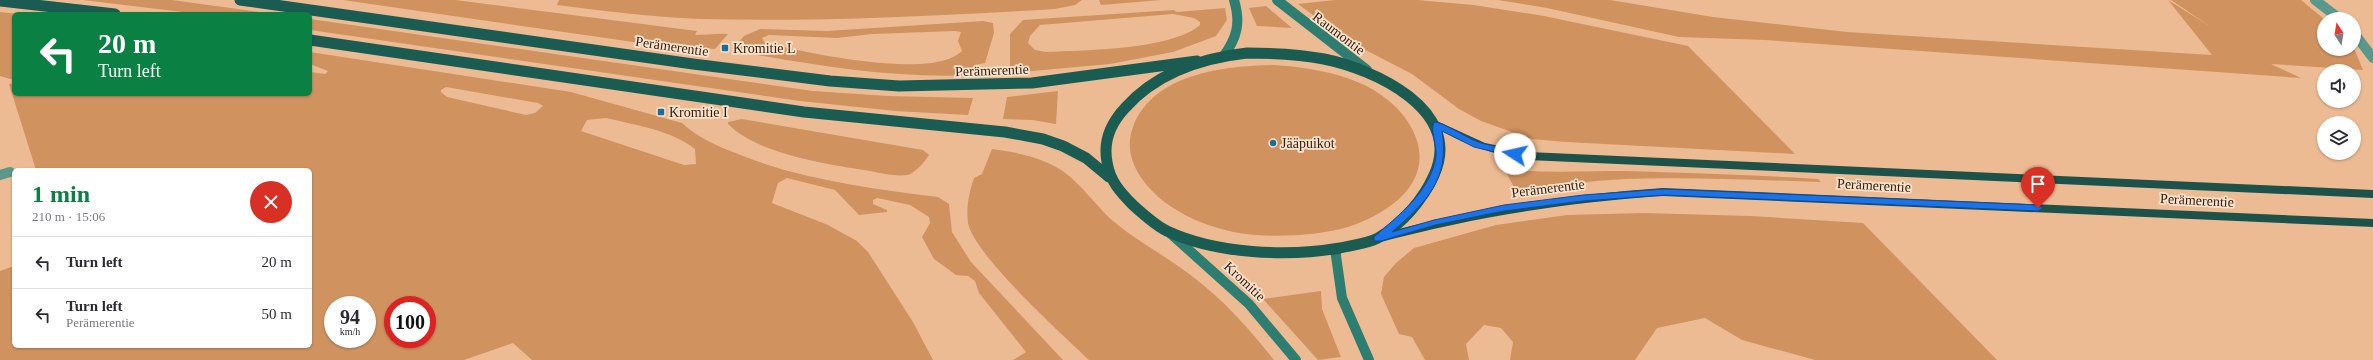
<!DOCTYPE html>
<meta charset="utf-8">
<style>
:root{--surface:#fff;--page:#f7f7f7;--text:#2b2b33;--muted:#7c7c81;--line:#e1e1e2;--accent:#0b8043}
body{margin:0;font-family:Georgia,serif;background:var(--page);color:var(--text);height:100vh;display:flex;flex-direction:column;font-size:15px;white-space:nowrap}
*{box-sizing:border-box;margin:0}
p{font-size:13px;color:var(--muted)}
.icon{flex:none;width:22px;height:22px;fill:none;stroke:currentColor;stroke-width:2;stroke-linecap:round;stroke-linejoin:round}
.map{position:relative;flex:1;overflow:hidden}
.details{position:absolute;left:12px;top:168px;width:300px;height:180px;display:flex;flex-direction:column;background:var(--surface);border-radius:6px;box-shadow:0 1px 3px #0004}
.details>*{flex:none}
.guide{position:absolute;left:12px;top:12px;width:300px;height:84px;border-radius:6px;box-shadow:0 1px 3px #0004;background:#0b8043;color:#fff;overflow:hidden}
.needle{width:26px;rotate:348deg}
.fabs{position:absolute;left:2317px;top:12px;display:grid;gap:8px}
.fabs a{display:grid;place-items:center;width:44px;height:44px;border-radius:50%;background:var(--surface);box-shadow:0 1px 3px #0004;font-size:20px}
.speed{position:absolute;left:324px;top:296px;display:flex;gap:8px;font-size:20px;font-weight:700;text-align:center}
.speed>*{display:grid;place-content:center;width:52px;height:52px;border-radius:50%;background:var(--surface);box-shadow:0 1px 3px #0004;line-height:1}
.speed small{font-size:10px;font-weight:400}
.speed .limit{border:6px solid #d22;background:#fff;color:#111}
.pin{position:absolute;display:grid;place-items:center;width:34px;height:34px;color:#fff;margin:-41px -17px;border-radius:50% 50% 50% 0;rotate:-45deg;box-shadow:0 0 4px #0007}
.pin .icon{rotate:45deg}
.me{position:absolute;width:44px;margin:-22px;rotate:280deg;stroke-linejoin:round;filter:drop-shadow(0 0 3px #0008)}
.turn{display:flex;align-items:center;gap:14px;height:84px;padding:0 20px;font-size:18px}
.turn .icon{width:52px;height:52px;stroke-width:2.5}
.turn b{display:block;font-size:28px;line-height:34px}
.round{display:grid;place-items:center;flex:none;width:42px;height:42px;border-radius:21px;background:var(--page)}
.overview{display:flex;align-items:center;justify-content:space-between;height:68px;padding:0 20px}
h1{font-size:24px;font-weight:600;line-height:30px;color:var(--accent)}
ul{padding:0;list-style:none}
li{display:flex;align-items:center;gap:12px;height:52px;padding:0 20px;border-top:1px solid var(--line)}
li div{flex:1}
li b{display:block;font-size:15px}
li em{font-style:normal}
.map>svg:first-child{display:block}
.green{fill:#d09360;fill-rule:evenodd}
.lines{fill:none;stroke-linecap:round;stroke-linejoin:round}
.minor{stroke:#5b988c;stroke-width:10}
.secondary{stroke:#2d7d70;stroke-width:10}
.trunk{stroke:#1b5c52;stroke-width:11}
.motorway{fill:#1c5249;fill-rule:evenodd}
.route{fill:#1a73e8;stroke:#114b97}
.poi-dot{fill:#186d9e;stroke:#fbe2cd;stroke-width:1.5}
.labels{text-anchor:middle;stroke-width:3.5;stroke-linejoin:round;paint-order:stroke}
.street-label{font-size:14px;fill:#301d0e;stroke:#fbe2cd}
.poi-label{font-size:14px;fill:#301d0e;stroke:#fbe2cd;text-anchor:start}
</style>
<div class="map">
<svg width="2373" height="360" viewBox="0 0 2373 360">
<rect width="100%" height="100%" fill="#edbb93"/>
<!-- green -->
<path class="green" d="M83 0H172L274 14H199Z
M343 0H455L697 31 695 35C706 35 717 33 728 34L715 49 633 42Z
M559 0H1082L1075 5 1055 9C936 16 818 22 699 19 651 17 604 11 557 5Z
M1099 0H1161L1101 5Z
M1335 0H1417L1474 5 1544 16 1688 46 1795 154 1566 142 1532 139 1481 121 1459 109 1412 74 1348 41 1298 4Z
M1498 0H1610L1713 17 1847 32 2212 55 2168 0 2208 25 2171 0H2301L2324 19V49L2354 48 2363 70 2271 64 2301 78 1765 40 1679 37 1547 8Z
M1266 6 1292 28 1257 26 1249 8Z
M1225 8 1227 20 1216 36 1173 52 1110 64 1010 73V34L1023 20 1174 10 1177 12ZM1173 14 1194 18 1200 22V25C1171 50 1085 50 1046 52L1035 50 1028 43 1030 36 1040 25Z
M0 12 19 14H14V80L0 76Z
M310 19 813 91 888 96 973 98 968 115 895 111 800 101 310 30Z
M983 21 993 23 994 33 985 63 975 65 976 75C895 79 819 66 740 52L736 49V45L744 36 760 29 827 31ZM955 31 961 32 958 41 962 51C931 81 806 52 765 43L762 38 769 35 837 38 872 34Z
M310 52 571 92 682 123C698 138 718 146 738 154 802 180 870 188 938 197L949 204 952 232 971 262 1063 360H1013L1026 352 979 293 975 281 968 276 956 275 934 259 922 237 930 223 929 217 910 205 877 198 873 200V204L887 210V212L859 215 835 190 787 178 778 183 772 203 828 225 857 241 868 252 913 322 933 360H532L513 343 464 360H0V271L14 266V346H310V170H36L9 84 14 83V94H310V72L325 74 328 71 310 64ZM446 87 538 103 543 106 535 113 526 115 447 97 441 92V90ZM606 118C635 125 671 130 695 149L696 164 684 165 581 131 587 120ZM333 305H367V339H333ZM393 305H427V339H393Z
M1274 65C1322 68 1380 79 1408 122 1442 175 1395 212 1348 227 1319 235 1285 237 1256 235 1215 232 1166 213 1142 179 1131 163 1126 146 1133 127 1153 73 1225 66 1274 65Z
M1058 91 1056 124 1032 120 1003 119 1007 97Z
M742 119 923 150 929 155C925 162 914 174 907 175 893 177 877 172 864 170 825 164 756 153 728 124V122Z
M992 149C1015 152 1036 156 1056 167 1077 178 1095 205 1113 221 1138 242 1168 257 1193 277 1224 300 1250 330 1274 360H1089C1063 335 974 255 968 223 966 206 969 193 974 178L982 174Z
M1511 170C1550 173 1588 171 1627 171 1691 173 1754 175 1818 179L1821 182C1756 180 1690 177 1625 179 1588 181 1552 186 1516 191L1507 174Z
M1643 213 1751 216 1863 223 1997 360H1815L1742 340 1705 318 1657 328 1635 360H1510L1513 342 1501 328 1484 325 1466 344 1469 360H1425L1412 337 1399 334 1381 294 1384 277 1396 263 1414 248 1496 225 1567 215Z
M1321 291 1322 309 1341 357 1318 360 1263 299Z"/>
<g class="lines">
<!-- minor -->
<path class="minor" d="M2315 0 2340 19
M2354 33 2373 58
M0 175 10 172"/>
<!-- secondary -->
<path class="secondary" d="M1277 0 1367 70
M1223 57C1237 38 1241 23 1234 0
M1170 233 1249 304 1296 360
M1335 249 1342 298 1369 360"/>
<!-- trunk -->
<path class="trunk" d="M240 0 693 64 830 81 899 86 1032 83 1197 61
M0 1 115 14
M310 40 804 112 1005 132 1043 139 1063 146 1086 158 1109 177
M1247 53C1273 53 1299 54 1324 59 1374 69 1464 110 1434 175 1423 200 1401 225 1378 238 1367 244 1352 245 1340 248 1288 257 1216 254 1167 231 1155 225 1143 214 1133 205 1120 192 1110 181 1107 162 1103 141 1110 124 1125 108 1157 72 1201 58 1247 53Z"/>
<!-- motorway -->
<path class="motorway" d="M1437 121 1485 143 1528 152 2373 190V198L1528 160C1494 155 1463 144 1433 126L1431 124 1433 122Z
M1663 188 2373 219V227L1663 196C1562 203 1474 217 1377 243L1371 239 1373 236C1468 210 1564 195 1663 188Z"/>
</g>
<!-- route -->
<path class="route" d="M1434 122C1441 121 1467 138 1476 141 1486 146 1512 147 1520 154L1515 157 1474 147 1442 131C1450 180 1426 202 1392 232L1434 220 1504 205 1583 195 1664 189 2038 205 2043 208 2038 211 1664 195 1583 201 1504 211 1435 225 1381 241H1374V237C1400 214 1431 191 1436 156 1437 145 1430 131 1434 122Z"/>
<!-- markers -->
<g class="poi-dot">
<rect x="721" y="44" width="8" height="8" rx="2"/>
<rect x="657" y="108" width="8" height="8" rx="2"/>
<circle cx="1273" cy="143" r="4"/>
</g>
<g class="labels">
<!-- street labels -->
<g class="street-label">
<text transform="translate(1339 33) rotate(37)" y="5">Raumontie</text>
<text transform="translate(672 46) rotate(8)" y="5">Perämerentie</text>
<text transform="translate(992 70) rotate(-2)" y="5">Perämerentie</text>
<text transform="translate(1874 185) rotate(3)" y="5">Perämerentie</text>
<text transform="translate(1548 188) rotate(-7)" y="5">Perämerentie</text>
<text transform="translate(2197 200) rotate(3)" y="5">Perämerentie</text>
<text transform="translate(1245 281) rotate(43)" y="5">Kromitie</text>
</g>
<!-- poi labels -->
<g class="poi-label">
<text x="733" y="53">Kromitie L</text>
<text x="669" y="117">Kromitie I</text>
<text x="1281" y="148">Jääpuikot</text>
</g>
</g>
</svg>
<div class="fabs">
<a><svg class="needle" viewBox="-14 -14 28 28"><path d="M0-13l5 13h-10z" fill="#e53935"/><path d="M0 13l5-13h-10z" fill="#7c7c81"/></svg></a>
<a><svg class="icon" aria-label="sound" viewBox="0 0 24 24"><path d="M4 9h4l5-4v14l-5-4H4zM17 9q2 3 0 6"/></svg></a>
<a><svg class="icon" aria-label="layers" viewBox="0 0 24 24"><path d="M12 4l9 5-9 5-9-5zM3 14l9 5 9-5"/></svg></a>
</div>
<div class="speed"><div>94<small>km/h</small></div><div class="limit">100</div></div>
<div class="pin" style="left:2038px;top:208px;background:#d93025"><svg class="icon" aria-label="arrive" viewBox="0 0 24 24"><path d="M6 21V4h12l-3 4 3 4H6"/></svg></div>
<svg class="me" style="left:1515px;top:154px" viewBox="-20 -20 40 40"><circle r="19" fill="#fff"/><path d="M0-13L10 11 0 6-10 11z" fill="#1a73e8"/></svg>
<div class="guide">
<div class="turn"><svg class="icon" aria-label="left" viewBox="0 0 24 24"><path d="M17 20v-9H6M10 6l-5 5 5 5"/></svg><div><b>20 m</b>Turn left</div></div>
</div>
<section class="details">
<div class="overview"><div><h1>1 min</h1><p>210 m · 15:06</p></div><a class="round" style="background:#d93025;color:#fff"><svg class="icon" aria-label="close" viewBox="0 0 24 24"><path d="M6 6l12 12M18 6L6 18"/></svg></a></div>
<ul>
<li><svg class="icon" aria-label="left" viewBox="0 0 24 24"><path d="M17 20v-9H6M10 6l-5 5 5 5"/></svg><div><b>Turn left</b></div><em>20 m</em></li>
<li><svg class="icon" aria-label="left" viewBox="0 0 24 24"><path d="M17 20v-9H6M10 6l-5 5 5 5"/></svg><div><b>Turn left</b><p>Perämerentie</p></div><em>50 m</em></li>
</ul>
</section>
</div>
